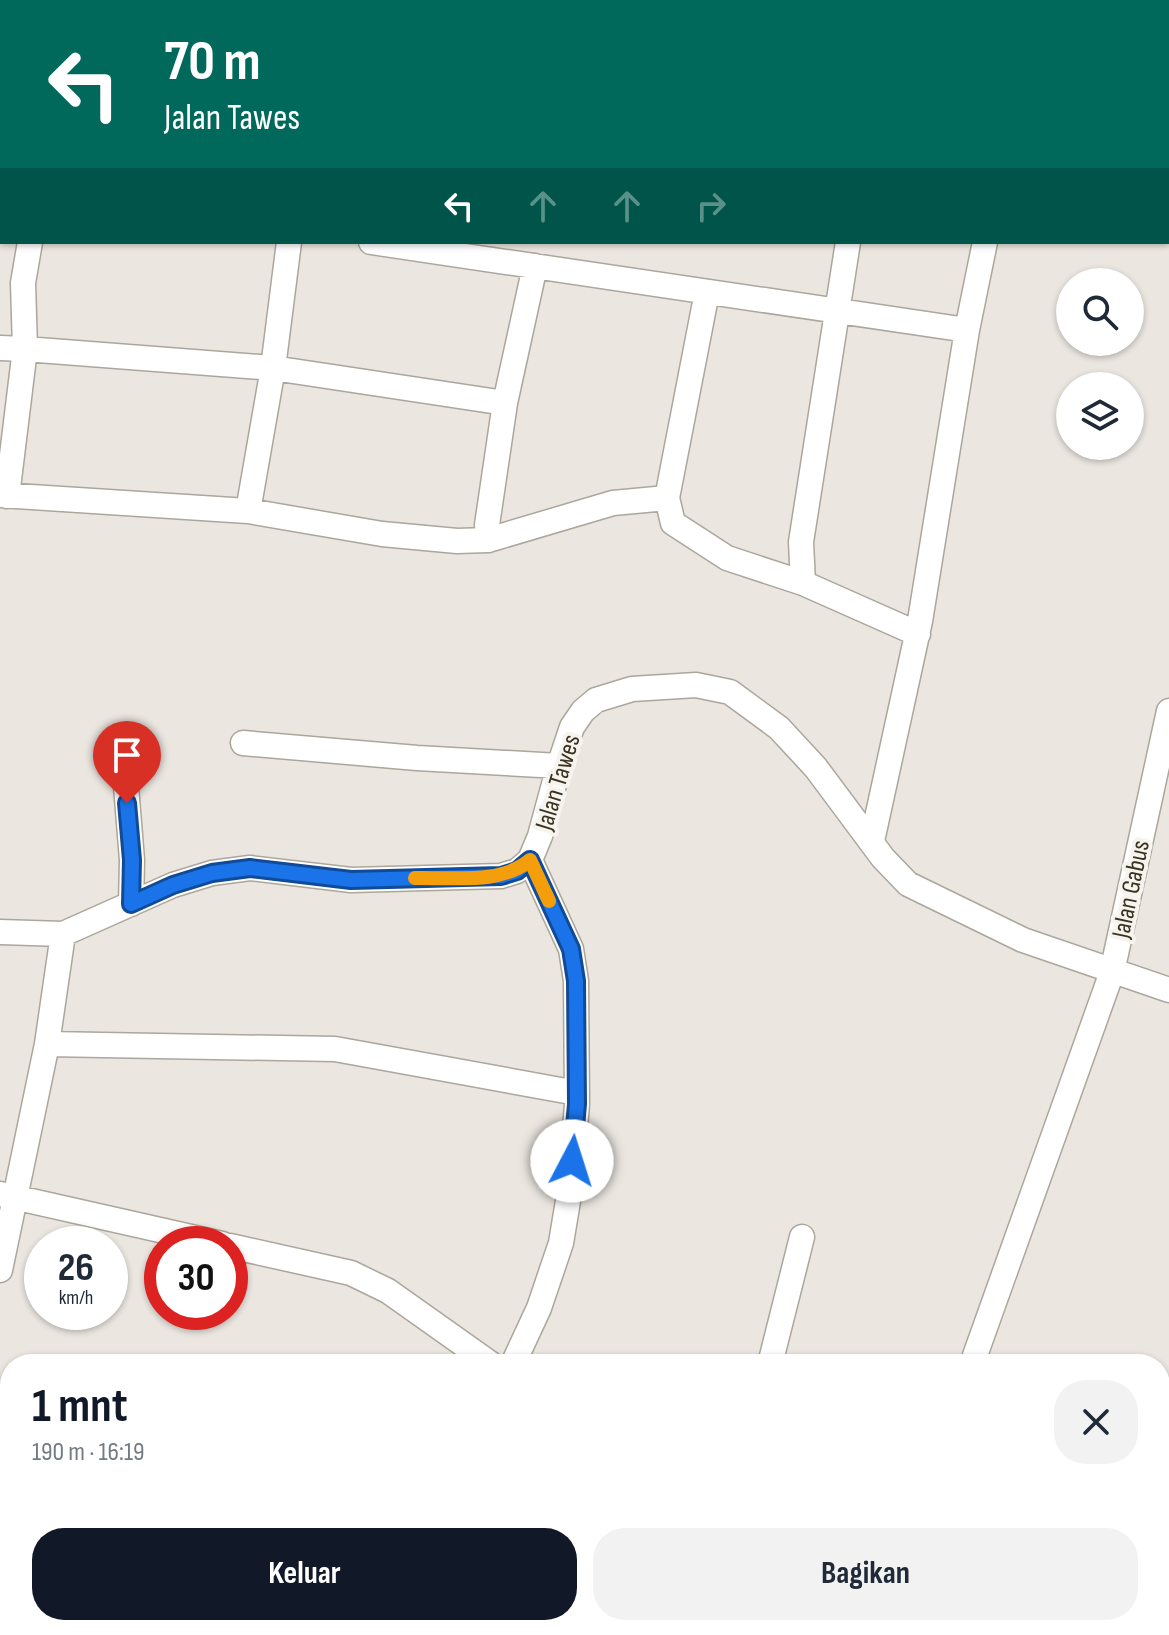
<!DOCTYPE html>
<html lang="id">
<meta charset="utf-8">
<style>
:root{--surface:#fff;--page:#f2f2f3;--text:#1f2937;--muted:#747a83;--accent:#111827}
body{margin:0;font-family:"Sofia Sans Condensed",sans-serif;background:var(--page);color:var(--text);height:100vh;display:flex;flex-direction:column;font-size:30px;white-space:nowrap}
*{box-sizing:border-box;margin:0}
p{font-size:26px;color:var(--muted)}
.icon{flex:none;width:44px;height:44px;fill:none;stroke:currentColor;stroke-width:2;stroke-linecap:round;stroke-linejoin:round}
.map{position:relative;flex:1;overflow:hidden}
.details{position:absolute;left:0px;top:1354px;width:1170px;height:282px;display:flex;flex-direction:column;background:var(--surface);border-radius:32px 32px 0 0;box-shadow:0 2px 6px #0004}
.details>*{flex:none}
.hud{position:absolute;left:0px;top:0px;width:1170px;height:244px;box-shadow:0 2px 6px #0004;background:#00695c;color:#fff;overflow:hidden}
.controls{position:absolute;left:1056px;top:268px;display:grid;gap:16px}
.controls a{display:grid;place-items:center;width:88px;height:88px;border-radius:50%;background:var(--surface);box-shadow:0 2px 6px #0004;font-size:40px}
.speed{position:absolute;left:24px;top:1226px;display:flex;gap:16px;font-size:40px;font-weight:700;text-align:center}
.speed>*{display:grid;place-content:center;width:104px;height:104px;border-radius:50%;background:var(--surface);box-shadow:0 2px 6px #0004;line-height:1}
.speed small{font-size:20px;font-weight:400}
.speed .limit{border:12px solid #d22;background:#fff;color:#111}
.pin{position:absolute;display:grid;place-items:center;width:68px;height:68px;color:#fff;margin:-82px -34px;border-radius:50% 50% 50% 0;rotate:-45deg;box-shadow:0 0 8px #0007}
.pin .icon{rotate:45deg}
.me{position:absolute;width:88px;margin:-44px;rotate:5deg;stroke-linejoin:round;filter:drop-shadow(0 0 6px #0008)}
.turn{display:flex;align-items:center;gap:28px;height:168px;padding:0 32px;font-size:36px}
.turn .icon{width:104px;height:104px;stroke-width:2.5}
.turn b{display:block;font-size:56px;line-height:68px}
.lanes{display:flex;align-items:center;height:76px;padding:0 32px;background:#0003;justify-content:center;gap:40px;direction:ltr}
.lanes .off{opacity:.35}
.round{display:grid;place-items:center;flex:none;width:84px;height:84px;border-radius:32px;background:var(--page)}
.head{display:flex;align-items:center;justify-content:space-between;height:136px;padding:0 32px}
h1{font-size:48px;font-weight:700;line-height:60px;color:var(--accent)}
.primary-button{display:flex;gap:16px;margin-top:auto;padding:16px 32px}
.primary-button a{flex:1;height:92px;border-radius:32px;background:var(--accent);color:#fff;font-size:32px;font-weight:700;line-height:92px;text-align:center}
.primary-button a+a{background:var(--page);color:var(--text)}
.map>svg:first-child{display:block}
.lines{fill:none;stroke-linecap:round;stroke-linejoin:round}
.minor-casing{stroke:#aca69b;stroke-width:27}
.major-casing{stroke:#c4c2bc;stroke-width:27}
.minor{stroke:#fff;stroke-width:24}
.major{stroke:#a08f65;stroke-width:24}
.route-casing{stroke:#114b97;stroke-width:20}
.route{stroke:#1a73e8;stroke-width:14}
.slow{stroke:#f59e0b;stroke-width:14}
.labels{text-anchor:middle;stroke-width:8;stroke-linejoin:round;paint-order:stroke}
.street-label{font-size:26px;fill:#3b3321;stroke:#f7f4f0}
</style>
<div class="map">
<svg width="1169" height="1635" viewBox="0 0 1169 1635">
<rect width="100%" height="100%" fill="#ebe6e0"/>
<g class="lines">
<defs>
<path id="minor" d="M417 2 418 0
M783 2 784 0
M1065 2 1066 0
M30 242 23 283 25 349 273 368 505 403 487 525 488 540
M371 242 967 330
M848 242 801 542 803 583 918 634
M707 292 667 498 673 523 727 558 803 583
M0 348 25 349 7 496
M505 403 535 266
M0 495 248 511 382 534 457 541 488 540 613 503 667 498
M248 511 273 368 289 242
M243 743 417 758 559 766
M125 774 132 860 131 904
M872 841 920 621 967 330 985 242
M0 932 63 934 173 885 212 873 250 868 351 880 501 876 517 871 530 860 540 836 559 766 572 727 583 711 596 700 632 689 696 685 730 692 779 728 816 768 883 858 908 884 1023 940 1169 990
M47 1044 335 1049 577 1093
M0 1194 222 1244
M230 1246 351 1273 388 1291 491 1364
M0 1270 47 1044 63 934
M513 1364 539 1308 561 1243 570 1189 577 1104 576 981 571 949 530 860
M770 1364 802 1237
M972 1364 1112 972 1169 711
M1118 1626 1143 1635
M454 1633 461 1635
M259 1635 266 1626"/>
<path id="major" d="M1039 0 1045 2
M1168 40H1169"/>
</defs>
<!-- minor casing -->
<use href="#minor" class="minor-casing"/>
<!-- major casing -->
<use href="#major" class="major-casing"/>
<!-- minor -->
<use href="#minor" class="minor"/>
<!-- major -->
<use href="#major" class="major"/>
</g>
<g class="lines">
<defs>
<path id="route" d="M127 803 132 860 131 904 173 885 212 873 250 868 351 880 501 876 517 871 530 860 571 949 576 981 577 1104 572 1161"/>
</defs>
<!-- route casing -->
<use href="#route" class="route-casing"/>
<!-- route -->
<use href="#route" class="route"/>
<!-- slow -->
<path class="slow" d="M415 878C454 877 500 885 530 860L549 901"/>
</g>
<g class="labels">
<!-- street labels -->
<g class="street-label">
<text transform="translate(557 782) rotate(-73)" y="9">Jalan Tawes</text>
<text transform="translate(1130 889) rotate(-78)" y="9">Jalan Gabus</text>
</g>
</g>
</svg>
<div class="controls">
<a><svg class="icon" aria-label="search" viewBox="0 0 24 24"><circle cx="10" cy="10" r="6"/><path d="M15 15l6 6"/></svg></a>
<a><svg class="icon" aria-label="layers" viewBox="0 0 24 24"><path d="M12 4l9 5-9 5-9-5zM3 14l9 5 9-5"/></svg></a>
</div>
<div class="speed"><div>26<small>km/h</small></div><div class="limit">30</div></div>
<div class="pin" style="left:127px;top:803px;background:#d93025"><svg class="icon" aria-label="arrive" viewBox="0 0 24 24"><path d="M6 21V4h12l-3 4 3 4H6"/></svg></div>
<svg class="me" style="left:572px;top:1161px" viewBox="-20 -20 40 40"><circle r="19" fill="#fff"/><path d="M0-13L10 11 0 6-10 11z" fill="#1a73e8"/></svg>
<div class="hud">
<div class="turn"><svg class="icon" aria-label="left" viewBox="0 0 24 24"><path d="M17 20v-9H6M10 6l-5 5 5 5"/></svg><div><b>70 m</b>Jalan Tawes</div></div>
<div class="lanes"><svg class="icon" aria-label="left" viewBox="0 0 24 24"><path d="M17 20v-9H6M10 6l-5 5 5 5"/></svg><svg class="icon off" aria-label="ahead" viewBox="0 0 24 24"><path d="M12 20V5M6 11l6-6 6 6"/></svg><svg class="icon off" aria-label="ahead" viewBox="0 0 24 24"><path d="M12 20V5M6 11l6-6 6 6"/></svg><svg class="icon off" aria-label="right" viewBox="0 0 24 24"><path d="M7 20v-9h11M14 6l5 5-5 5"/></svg></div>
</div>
<section class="details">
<div class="head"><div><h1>1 mnt</h1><p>190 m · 16:19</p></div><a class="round"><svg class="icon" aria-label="close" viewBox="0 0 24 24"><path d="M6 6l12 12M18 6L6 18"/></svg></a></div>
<div class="primary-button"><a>Keluar</a><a>Bagikan</a></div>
</section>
</div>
